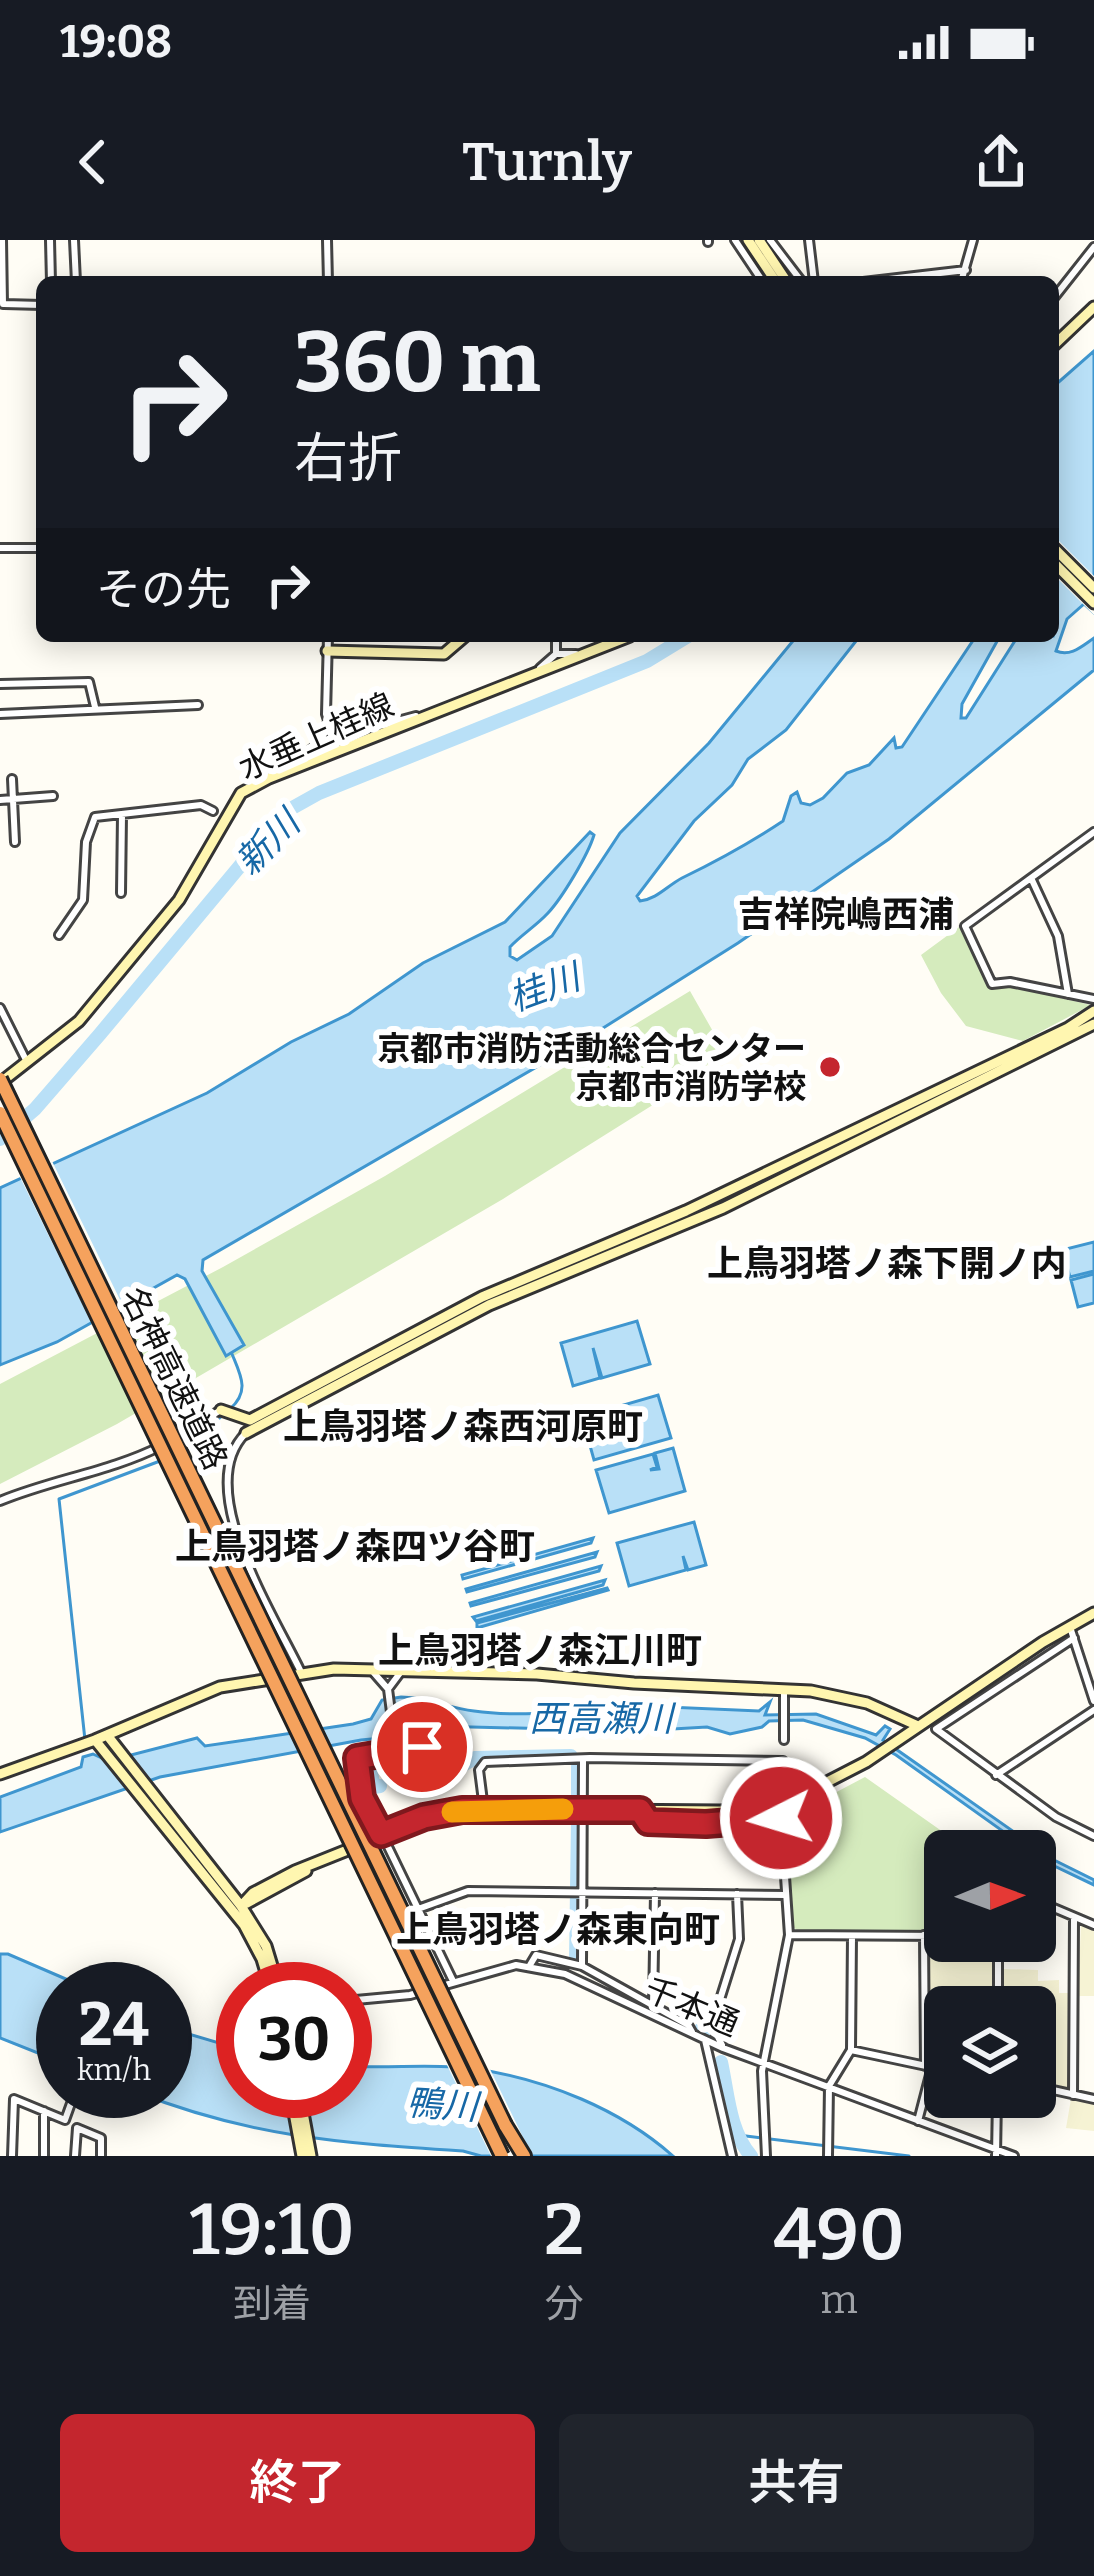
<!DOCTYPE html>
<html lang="ja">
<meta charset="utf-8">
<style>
:root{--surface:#171b24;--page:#20242c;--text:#f1f3f6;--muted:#9ea1a6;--accent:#c4262e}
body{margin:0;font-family:Bitter,"Noto Sans JP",serif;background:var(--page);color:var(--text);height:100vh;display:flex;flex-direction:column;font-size:45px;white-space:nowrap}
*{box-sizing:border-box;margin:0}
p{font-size:39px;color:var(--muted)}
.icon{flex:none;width:66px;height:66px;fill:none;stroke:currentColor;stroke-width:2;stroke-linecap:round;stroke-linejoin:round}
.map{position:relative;height:1916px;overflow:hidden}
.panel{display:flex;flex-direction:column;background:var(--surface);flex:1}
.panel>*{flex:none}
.top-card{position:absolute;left:36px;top:36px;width:1023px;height:366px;border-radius:18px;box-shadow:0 6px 30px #0003;background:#171b24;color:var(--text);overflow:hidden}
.needle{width:78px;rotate:89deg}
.fabs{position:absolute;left:924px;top:1590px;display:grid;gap:24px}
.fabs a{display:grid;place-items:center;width:132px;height:132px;border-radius:18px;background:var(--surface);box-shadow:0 6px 30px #0003;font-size:60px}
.speed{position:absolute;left:36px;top:1722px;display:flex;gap:24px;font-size:60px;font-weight:700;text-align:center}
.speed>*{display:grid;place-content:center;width:156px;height:156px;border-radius:50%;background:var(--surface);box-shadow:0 6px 30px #0003;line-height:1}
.speed small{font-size:30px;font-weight:400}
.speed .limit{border:18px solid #d22;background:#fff;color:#111}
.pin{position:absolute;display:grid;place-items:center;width:102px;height:102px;color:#fff;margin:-51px;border:6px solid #fff;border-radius:50%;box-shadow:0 3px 12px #0007}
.me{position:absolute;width:132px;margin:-66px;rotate:265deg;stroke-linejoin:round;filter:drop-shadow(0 0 9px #0008)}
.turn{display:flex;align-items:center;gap:42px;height:252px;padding:0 60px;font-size:54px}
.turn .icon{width:156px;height:156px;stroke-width:2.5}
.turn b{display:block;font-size:84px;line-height:102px}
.then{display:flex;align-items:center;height:114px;padding:0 60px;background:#0003;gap:24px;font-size:45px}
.eta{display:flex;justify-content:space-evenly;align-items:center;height:204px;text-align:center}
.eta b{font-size:72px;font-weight:600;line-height:84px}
.button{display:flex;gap:24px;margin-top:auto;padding:24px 60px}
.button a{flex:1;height:138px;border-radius:18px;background:var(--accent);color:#fff;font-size:48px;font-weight:600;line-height:138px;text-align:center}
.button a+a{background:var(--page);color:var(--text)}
.status{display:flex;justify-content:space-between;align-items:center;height:84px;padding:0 60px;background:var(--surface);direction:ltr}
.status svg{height:33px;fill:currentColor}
header{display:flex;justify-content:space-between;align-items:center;height:156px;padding:0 60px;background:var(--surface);font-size:54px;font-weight:600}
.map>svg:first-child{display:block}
.farmland{fill:#f6f3d4}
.green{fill:#d5ebbd}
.water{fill:#b9e0f7;stroke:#3f96cf;stroke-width:3}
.pier{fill:#fffdf5}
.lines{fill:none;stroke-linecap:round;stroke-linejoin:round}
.stream{stroke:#3f96cf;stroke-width:3}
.river{stroke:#b9e0f7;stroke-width:14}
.street-casing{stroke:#444;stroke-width:12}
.secondary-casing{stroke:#333;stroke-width:15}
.highway-casing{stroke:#222;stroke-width:18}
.street{stroke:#fff;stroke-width:6}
.secondary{stroke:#fff6b0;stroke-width:9}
.highway{stroke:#f5a25d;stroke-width:12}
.highway-bridge-casing{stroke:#222;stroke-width:18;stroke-linecap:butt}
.highway-bridge{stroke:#f5a25d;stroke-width:12}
.route-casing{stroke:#7f191e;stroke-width:30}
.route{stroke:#c4262e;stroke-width:21}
.slow{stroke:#f59e0b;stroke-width:21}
.poi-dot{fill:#c4262e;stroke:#fff;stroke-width:4.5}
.labels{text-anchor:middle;stroke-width:12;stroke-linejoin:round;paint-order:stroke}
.street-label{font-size:33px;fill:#111;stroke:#fff}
.poi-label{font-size:33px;font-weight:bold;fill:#111;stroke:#fff;text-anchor:end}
.water-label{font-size:36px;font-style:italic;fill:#1768a6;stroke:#fff}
.neighbourhood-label{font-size:36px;font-weight:bold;fill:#111;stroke:#fff}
</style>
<div class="status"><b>19:08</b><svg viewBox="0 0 49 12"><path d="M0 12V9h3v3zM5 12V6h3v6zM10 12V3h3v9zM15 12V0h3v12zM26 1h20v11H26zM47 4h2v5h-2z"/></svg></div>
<header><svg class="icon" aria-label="back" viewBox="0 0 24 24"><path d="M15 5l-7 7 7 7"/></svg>Turnly<svg class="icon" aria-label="share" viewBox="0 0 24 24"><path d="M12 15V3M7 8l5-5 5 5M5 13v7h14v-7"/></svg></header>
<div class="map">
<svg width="1094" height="1916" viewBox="0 0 1094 1916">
<rect width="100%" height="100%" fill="#fffdf5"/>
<!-- farmland -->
<path class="farmland" d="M1081 1684 1094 1689V1756H1078Z
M933 1701H960L961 1714H980L981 1701 994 1706V1759H959L958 1767 929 1770 927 1709Z
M1004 1729 1038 1730V1741L1059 1740V1753H1070L1069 1849 1049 1844V1828H1039V1770L1004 1767Z
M1071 1859 1094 1864V1891L1066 1888Z"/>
<!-- green -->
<path class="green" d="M959 687 991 747H1013L1091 765 1023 801 966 786 941 753 921 715Z
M690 751 723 809 691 841 503 959 117 1184 0 1244V1144L223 1027 385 936Z
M865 1537 970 1611H945V1691L797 1690 791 1685 787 1571 829 1556Z"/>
<!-- water -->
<path class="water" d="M1094 111V373L1084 364 1067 379 1056 411C1071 417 1082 406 1094 398V430L889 599 738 703 592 795 203 1020 202 1031 244 1105 226 1116 185 1039 177 1035 57 1102 0 1125V948L207 853 291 802 349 774 423 723 505 682 590 592 594 595C588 615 562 658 548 673 536 686 521 695 510 707V716L517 720 552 696 620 593 709 503 797 396H860L786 490 748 519 732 545 694 581 637 656 640 661C657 659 667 646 682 638 717 621 750 603 783 581L791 556 797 552 801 563 810 565 823 558 847 533 869 525 894 498 896 508 902 507 976 396H1000L962 464 961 478H966L1018 396H1053V147Z
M1094 1002V1031L1070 1037 1062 1010Z
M1094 1034V1063L1078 1067 1071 1040Z
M637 1081 650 1124 602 1138 593 1108 600 1138 573 1146 561 1103Z
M658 1155 671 1198 594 1220 582 1177Z
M673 1208 685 1251 609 1273 596 1230 653 1214 657 1227 650 1230 659 1229 655 1213Z
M694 1282 706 1325 688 1330 683 1316 686 1330 629 1346 617 1303Z
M593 1298 591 1303 463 1339 462 1335Z
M597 1312 595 1317 467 1352 466 1349Z
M601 1326 599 1331 471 1366 470 1363Z
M605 1340 603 1345 476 1381 473 1377Z
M607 1348 608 1350 477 1388V1383Z
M613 1395 611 1400 616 1404 589 1413 616 1406 617 1411 601 1416 618 1412 619 1416 591 1424 585 1402Z
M401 1457C426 1457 448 1468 474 1471 508 1476 545 1473 580 1472L577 1463 759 1471 770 1462 765 1475 816 1474 876 1495 885 1486 890 1489 883 1500 1054 1620 1094 1640V1645L1046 1622 896 1515 865 1498 803 1480 769 1481 762 1487 730 1494 707 1487 638 1491 432 1486 413 1495 361 1500 160 1537 0 1592V1557L81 1527 83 1517 93 1514 108 1521 197 1498 205 1506 353 1484 371 1479 382 1460Z
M0 1714H8L89 1749H63V1823L0 1798Z
M165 1787 243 1810V1851H345V1826C386 1829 439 1823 477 1829 547 1840 620 1869 673 1916H481L463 1911C341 1903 249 1897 134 1851H165Z"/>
<!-- pier -->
<path class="pier" d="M1053 295 1094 336V375L1053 334Z
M50 917 125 1070 94 1088 18 933Z
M473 1822 488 1825 532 1916H491L446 1823Z"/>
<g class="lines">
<!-- stream -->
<path class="stream" d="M230 1169C250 1151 241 1136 232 1114
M184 1207 223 1175
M85 1500 59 1259 160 1221
M738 1895 909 1916"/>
<!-- river -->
<path class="river" d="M0 899 35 869 100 794 285 572 319 553 647 421 688 396
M371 1533 374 1547 380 1546
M422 1539 446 1535 475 1518 571 1516
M578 1560V1526
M576 1719 578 1579
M701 1789 714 1795
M721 1822C728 1854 729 1890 751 1916"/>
<defs>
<path id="street" d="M2 0 3 64
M50 0 51 42
M74 0 76 42
M327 0 328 42
M708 0V2
M735 0 763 42
M770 0 802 42
M809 0 814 42
M863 42 966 30
M961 42 973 0
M1053 59 1094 7
M4 64 42 65
M0 308H42
M328 396 326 474 331 490 346 495 416 476
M556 396V414
M540 428 556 414H576
M0 444 89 442 95 467
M0 474 198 465
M285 529 321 502 327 484
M12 539 15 602
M0 560 53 556
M1094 592 965 686 992 744 1010 742 1094 759
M1032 640 1058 696 1068 754
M121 653 122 575
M59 695 83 660 86 602 95 577 201 565 213 571
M0 768 27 822
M246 1193C191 1247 274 1375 301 1432
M172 1199 221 1170
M0 1261C53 1239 109 1232 161 1206
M1070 1387 1094 1461
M1074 1398 936 1489 1056 1577 1094 1596
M374 1433 388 1449 400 1433
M388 1449 396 1511
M784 1500V1450
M422 1506 357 1518 360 1549 453 1741
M996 1535 1094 1470
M484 1569 479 1530 485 1522 590 1518 783 1521V1551
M640 1570 648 1582 706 1584 781 1578 782 1573
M1035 1660 1094 1685
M418 1669 468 1651 786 1655
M789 1695 945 1696
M924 1695 925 1826
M998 1701V1767
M530 1725 536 1715 582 1726 688 1785 692 1792
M582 1726 583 1520
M345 1761 410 1755 516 1725 565 1734 723 1808 1014 1916
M653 1766 655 1653
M705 1800 732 1916
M722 1805 712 1785 739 1699 737 1654
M851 1810 945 1830
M1035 1846 1094 1859
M1073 1855 1074 1679
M918 1881 932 1827
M12 1916 14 1859 65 1880 74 1855
M44 1916V1871
M75 1916 77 1888 101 1898V1916
M766 1916 762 1831 789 1695 781 1578
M828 1916 829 1846 851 1810 852 1696
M996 1916 997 1857"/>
<path id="secondary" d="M748 0 776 42
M759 0 787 42
M1053 106 1094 67
M1053 307 1094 348
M1053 322 1094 363
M327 411 444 414 465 396
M0 843 79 781 179 660 241 553 269 538 630 396
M221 1170 250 1180 482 1057 686 971 1068 788 1094 771
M246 1193 489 1065 723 968 1094 784
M107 1495 241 1666 266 1706 279 1749
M95 1500 244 1685 262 1719 271 1749
M0 1534 95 1500 220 1447 334 1429 537 1434 634 1443 811 1451 867 1463 916 1485
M247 1663 306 1631
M241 1666 253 1653 295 1631 440 1573 484 1569 721 1571 771 1566 798 1557 866 1522 1043 1402 1094 1373
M290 1851 302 1916
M299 1851 311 1916"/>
<path id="highway" d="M505 1885 524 1916"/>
</defs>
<!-- street casing -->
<use href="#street" class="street-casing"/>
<!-- secondary casing -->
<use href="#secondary" class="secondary-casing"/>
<!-- highway casing -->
<use href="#highway" class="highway-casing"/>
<!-- street -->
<use href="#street" class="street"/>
<!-- secondary -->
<use href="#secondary" class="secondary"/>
<!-- highway -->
<use href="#highway" class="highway"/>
<defs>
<path id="highway-bridge" d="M0 839 505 1885
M0 873 502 1916"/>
</defs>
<!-- highway-bridge casing -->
<use href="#highway-bridge" class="highway-bridge-casing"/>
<!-- highway-bridge -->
<use href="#highway-bridge" class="highway-bridge"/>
</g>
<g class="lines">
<defs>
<path id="route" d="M422 1507 357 1518 362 1558 381 1594 424 1577 462 1570H640L648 1582 706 1584 781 1578"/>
</defs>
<!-- route casing -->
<use href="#route" class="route-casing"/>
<!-- route -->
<use href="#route" class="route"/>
<!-- slow -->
<path class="slow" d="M452 1572 563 1569"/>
</g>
<!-- markers -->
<circle class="poi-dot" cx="830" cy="827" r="12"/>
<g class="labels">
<!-- street labels -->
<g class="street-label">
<text transform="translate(316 496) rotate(-24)" y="12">水垂上桂線</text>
<text transform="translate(175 1138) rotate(64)" y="12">名神高速道路</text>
<text transform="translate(692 1766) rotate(23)" y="12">千本通</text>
</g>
<!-- poi labels -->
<g class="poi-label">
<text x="806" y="820">京都市消防活動総合センター<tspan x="806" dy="38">京都市消防学校</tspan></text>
</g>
<!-- water labels -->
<g class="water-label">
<text transform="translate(267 602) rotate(-45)" y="13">新川</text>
<text transform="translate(544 747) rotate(-20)" y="13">桂川</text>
<text x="601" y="1491">西高瀬川</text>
<text transform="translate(442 1864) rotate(4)" y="13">鴨川</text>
</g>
<!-- neighbourhood labels -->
<g class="neighbourhood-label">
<text x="846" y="687">吉祥院嶋西浦</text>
<text x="887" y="1036">上鳥羽塔ノ森下開ノ内</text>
<text x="463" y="1199">上鳥羽塔ノ森西河原町</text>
<text x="355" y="1319">上鳥羽塔ノ森四ツ谷町</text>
<text x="540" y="1423">上鳥羽塔ノ森江川町</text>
<text x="558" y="1702">上鳥羽塔ノ森東向町</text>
</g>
</g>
</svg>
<div class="fabs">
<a><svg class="needle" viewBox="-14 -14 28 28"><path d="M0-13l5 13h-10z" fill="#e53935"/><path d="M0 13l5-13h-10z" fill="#9ea1a6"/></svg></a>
<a><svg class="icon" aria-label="layers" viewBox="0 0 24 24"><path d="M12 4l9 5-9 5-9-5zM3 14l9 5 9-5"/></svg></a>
</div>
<div class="speed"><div>24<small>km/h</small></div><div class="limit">30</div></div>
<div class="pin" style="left:422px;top:1507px;background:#d93025"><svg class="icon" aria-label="arrive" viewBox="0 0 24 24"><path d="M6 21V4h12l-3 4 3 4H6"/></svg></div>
<svg class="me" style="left:781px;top:1578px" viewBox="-20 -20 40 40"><circle r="17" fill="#c4262e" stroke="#fff" stroke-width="3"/><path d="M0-11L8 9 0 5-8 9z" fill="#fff"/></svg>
<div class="top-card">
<div class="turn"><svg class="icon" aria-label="right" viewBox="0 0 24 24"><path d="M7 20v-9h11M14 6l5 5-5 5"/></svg><div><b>360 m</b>右折</div></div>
<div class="then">その先<svg class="icon" aria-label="right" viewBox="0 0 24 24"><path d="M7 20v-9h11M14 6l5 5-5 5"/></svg></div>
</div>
</div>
<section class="panel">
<div class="eta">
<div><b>19:10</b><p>到着</p></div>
<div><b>2</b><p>分</p></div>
<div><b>490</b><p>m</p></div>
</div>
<div class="button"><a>終了</a><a>共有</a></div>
</section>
